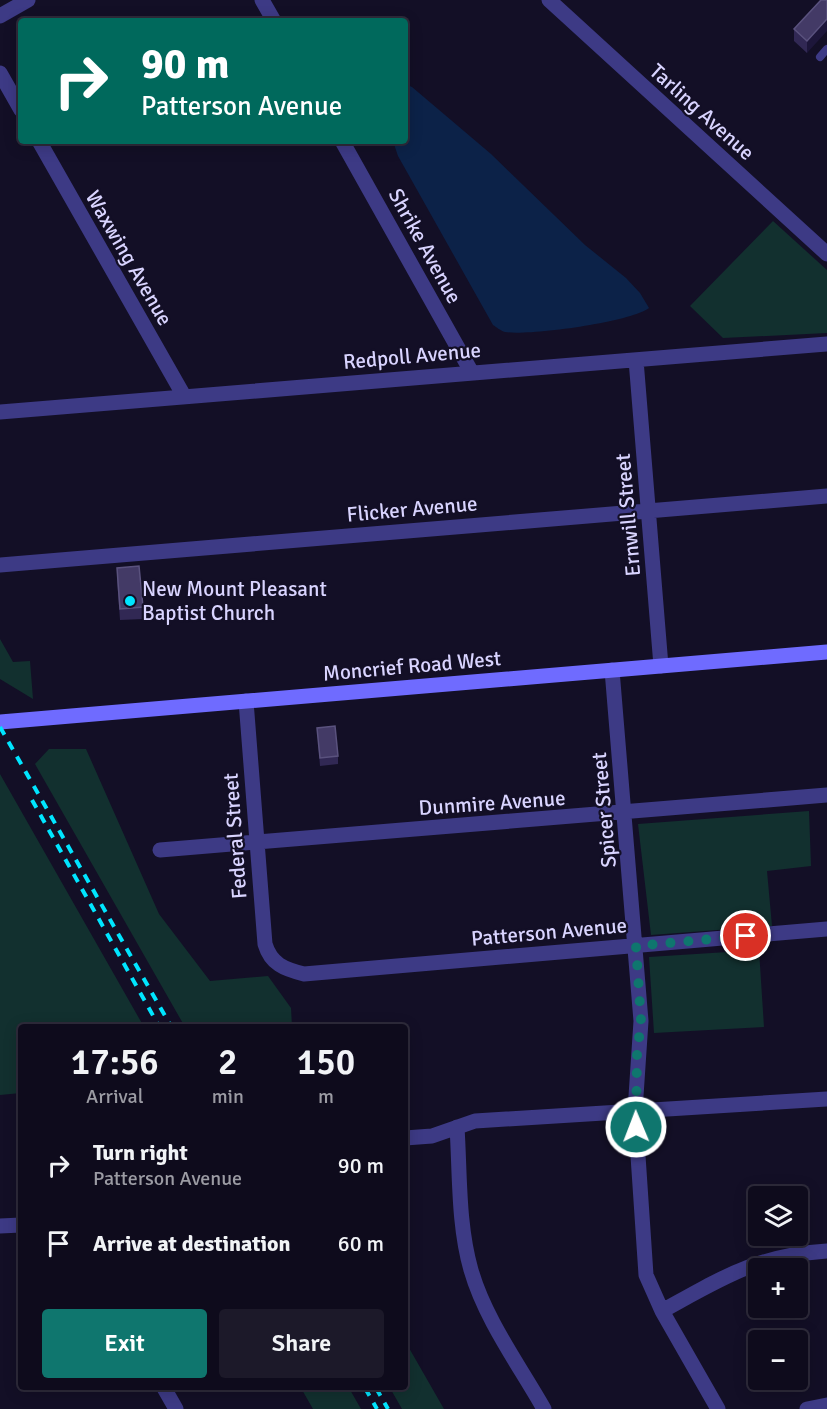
<!DOCTYPE html>
<meta charset="utf-8">
<style>
:root{--surface:#0e0b1c;--page:#1c1929;--text:#f1f3f6;--muted:#9b9ba3;--line:#2e2b3b;--accent:#0f766e}
body{margin:0;font-family:Signika,sans-serif;background:var(--page);color:var(--text);height:100vh;display:flex;flex-direction:column;font-size:22px;white-space:nowrap}
*{box-sizing:border-box;margin:0}
p{font-size:20px;color:var(--muted)}
.icon{flex:none;width:33px;height:33px;fill:none;stroke:currentColor;stroke-width:2;stroke-linecap:round;stroke-linejoin:round}
.map{position:relative;flex:1;overflow:hidden}
.drawer{position:absolute;left:18px;top:1024px;width:390px;height:366px;display:flex;flex-direction:column;background:var(--surface);border-radius:6px;box-shadow:0 3px 15px #0003,0 0 0 2px var(--line)}
.drawer>*{flex:none}
.hud{position:absolute;left:18px;top:18px;width:390px;height:126px;border-radius:6px;box-shadow:0 3px 15px #0003,0 0 0 2px var(--line);background:#00695c;color:#fff;overflow:hidden}
.fabs{position:absolute;left:748px;top:1186px;display:grid;gap:12px}
.fabs a{display:grid;place-items:center;width:60px;height:60px;border-radius:6px;background:var(--surface);box-shadow:0 3px 15px #0003,0 0 0 2px var(--line);font-size:30px}
.pin{position:absolute;display:grid;place-items:center;width:51px;height:51px;color:#fff;margin:-26px;border:3px solid #fff;border-radius:50%;box-shadow:0 2px 6px #0007}
.me{position:absolute;width:66px;margin:-33px;rotate:359deg;stroke-linejoin:round;filter:drop-shadow(0 0 4px #0008)}
.turn{display:flex;align-items:center;gap:21px;height:126px;padding:0 24px;font-size:27px}
.turn .icon{width:78px;height:78px;stroke-width:2.5}
.turn b{display:block;font-size:42px;line-height:51px}
.eta{display:flex;justify-content:space-evenly;align-items:center;height:102px;text-align:center}
.eta b{font-size:36px;font-weight:600;line-height:42px}
.primary-button{display:flex;gap:12px;margin-top:auto;padding:12px 24px}
.primary-button a{flex:1;height:69px;border-radius:6px;background:var(--accent);color:#fff;font-size:24px;font-weight:600;line-height:69px;text-align:center}
.primary-button a+a{background:var(--page);color:var(--text)}
ul{padding:0;list-style:none}
li{display:flex;align-items:center;gap:18px;height:78px;padding:0 24px}
li div{flex:1}
li b{display:block;font-size:22px}
li em{font-style:normal}
.map>svg:first-child{display:block}
.green{fill:#12302f}
.water{fill:#0c2248}
.lines{fill:none;stroke-linecap:round;stroke-linejoin:round}
.lane{stroke:#3d3a85;stroke-width:8}
.street{stroke:#3d3a85;stroke-width:15}
.secondary{stroke:#6f6bff;stroke-width:15}
.rail{stroke:#00e5ff;stroke-width:4;stroke-dasharray:9 8;stroke-linecap:butt}
.wall{fill:#312854}
.shaded-wall{fill:#1d163a}
.building{fill:#433a66;stroke:#5a527e;stroke-width:1.5}
.route{stroke:#0f766e;stroke-width:10;stroke-dasharray:0 18}
.poi-dot{fill:#00e5ff;stroke:#130f26;stroke-width:2}
.labels{text-anchor:middle;stroke-width:4.5;stroke-linejoin:round;paint-order:stroke}
.street-label{font-size:21px;fill:#d9d4ff;stroke:#130f26}
.poi-label{font-size:21px;fill:#d9d4ff;stroke:#130f26;text-anchor:start}
</style>
<div class="map">
<svg width="827" height="1409" viewBox="0 0 827 1409">
<rect width="100%" height="100%" fill="#130f26"/>
<!-- green -->
<path class="green" d="M773 221 827 270V333L723 338 690 306Z
M0 639 13 662 30 661 33 699 0 679Z
M49 749H86L159 914 210 981 268 976 291 1008 292 1027H185L35 764Z
M0 774 144 1027 21 1028V1093L0 1095Z
M809 811 811 866 767 871 772 926 651 935 638 824Z
M759 950 764 1027 654 1033 649 957Z
M405 1341 444 1409H402L390 1388H405Z
M301 1388H349L361 1409H313Z"/>
<!-- water -->
<path class="water" d="M405 84 412 87 491 154 585 245 626 278 640 293 649 308C631 322 529 336 505 332 501 331 496 327 493 325L398 156 393 141H405Z"/>
<g class="lines">
<!-- lane -->
<path class="lane" d="M820 57 827 49"/>
<!-- street -->
<path class="street" d="M262 0 274 21
M549 0 827 254
M0 16 28 0
M0 73 21 110
M39 141 184 396
M342 141 472 373
M636 360 661 666
M0 412 827 344
M0 565 827 496
M612 670 641 1021 635 1111 646 1275 662 1311 718 1409
M246 701 265 944C271 964 284 969 304 974L827 929
M160 850 827 795
M457 1127C460 1174 458 1225 471 1270 485 1319 519 1365 544 1409
M405 1138 432 1136 475 1121 827 1099
M0 1226 21 1225
M662 1311C724 1277 755 1256 827 1251
M164 1388 176 1409
M807 1409 827 1405"/>
<!-- secondary -->
<path class="secondary" d="M0 722 827 652"/>
<!-- rail -->
<path class="rail" d="M0 727 172 1028
M32 800 160 1028
M365 1388 377 1409
M376 1388 388 1409"/>
</g>
<!-- wall -->
<path class="wall" d="M821 0 807 53 794 41V29Z
M117 568 143 607V619L120 620 117 579Z
M317 728 338 756V764L320 766Z"/>
<!-- shaded-wall -->
<path class="shaded-wall" d="M827 19V31L807 53V41Z"/>
<!-- building -->
<path class="building" d="M821 0H827V19L807 41 794 29Z
M139 566 143 607 120 609 117 568Z
M335 726 338 756 320 758 317 728Z"/>
<g class="lines">
<!-- route -->
<path class="route" d="M636 1127 637 1055 641 1021 636 946 746 936"/>
</g>
<!-- markers -->
<circle class="poi-dot" cx="130" cy="601" r="6"/>
<g class="labels">
<!-- street labels -->
<g class="street-label">
<text transform="translate(702 112) rotate(42)" y="7">Tarling Avenue</text>
<text transform="translate(425 246) rotate(61)" y="7">Shrike Avenue</text>
<text transform="translate(129 258) rotate(60)" y="7">Waxwing Avenue</text>
<text transform="translate(412 356) rotate(-5)" y="7">Redpoll Avenue</text>
<text transform="translate(412 509) rotate(-5)" y="7">Flicker Avenue</text>
<text transform="translate(628 515) rotate(-95)" y="7">Ernwill Street</text>
<text transform="translate(412 666) rotate(-5)" y="7">Moncrief Road West</text>
<text transform="translate(492 803) rotate(-4)" y="7">Dunmire Avenue</text>
<text transform="translate(604 810) rotate(-95)" y="7">Spicer Street</text>
<text transform="translate(235 836) rotate(-94)" y="7">Federal Street</text>
<text transform="translate(549 932) rotate(-5)" y="7">Patterson Avenue</text>
</g>
<!-- poi labels -->
<g class="poi-label">
<text x="142" y="596">New Mount Pleasant<tspan x="142" dy="24">Baptist Church</tspan></text>
</g>
</g>
</svg>
<div class="fabs">
<a><svg class="icon" aria-label="layers" viewBox="0 0 24 24"><path d="M12 4l9 5-9 5-9-5zM3 14l9 5 9-5"/></svg></a>
<a>+</a>
<a>−</a>
</div>
<div class="pin" style="left:746px;top:936px;background:#d93025"><svg class="icon" aria-label="arrive" viewBox="0 0 24 24"><path d="M6 21V4h12l-3 4 3 4H6"/></svg></div>
<svg class="me" style="left:636px;top:1127px" viewBox="-20 -20 40 40"><circle r="17" fill="#0f766e" stroke="#fff" stroke-width="3"/><path d="M0-11L8 9 0 5-8 9z" fill="#fff"/></svg>
<div class="hud">
<div class="turn"><svg class="icon" aria-label="right" viewBox="0 0 24 24"><path d="M7 20v-9h11M14 6l5 5-5 5"/></svg><div><b>90 m</b>Patterson Avenue</div></div>
</div>
<section class="drawer">
<div class="eta">
<div><b>17:56</b><p>Arrival</p></div>
<div><b>2</b><p>min</p></div>
<div><b>150</b><p>m</p></div>
</div>
<ul>
<li><svg class="icon" aria-label="right" viewBox="0 0 24 24"><path d="M7 20v-9h11M14 6l5 5-5 5"/></svg><div><b>Turn right</b><p>Patterson Avenue</p></div><em>90 m</em></li>
<li><svg class="icon" aria-label="arrive" viewBox="0 0 24 24"><path d="M6 21V4h12l-3 4 3 4H6"/></svg><div><b>Arrive at destination</b></div><em>60 m</em></li>
</ul>
<div class="primary-button"><a>Exit</a><a>Share</a></div>
</section>
</div>
